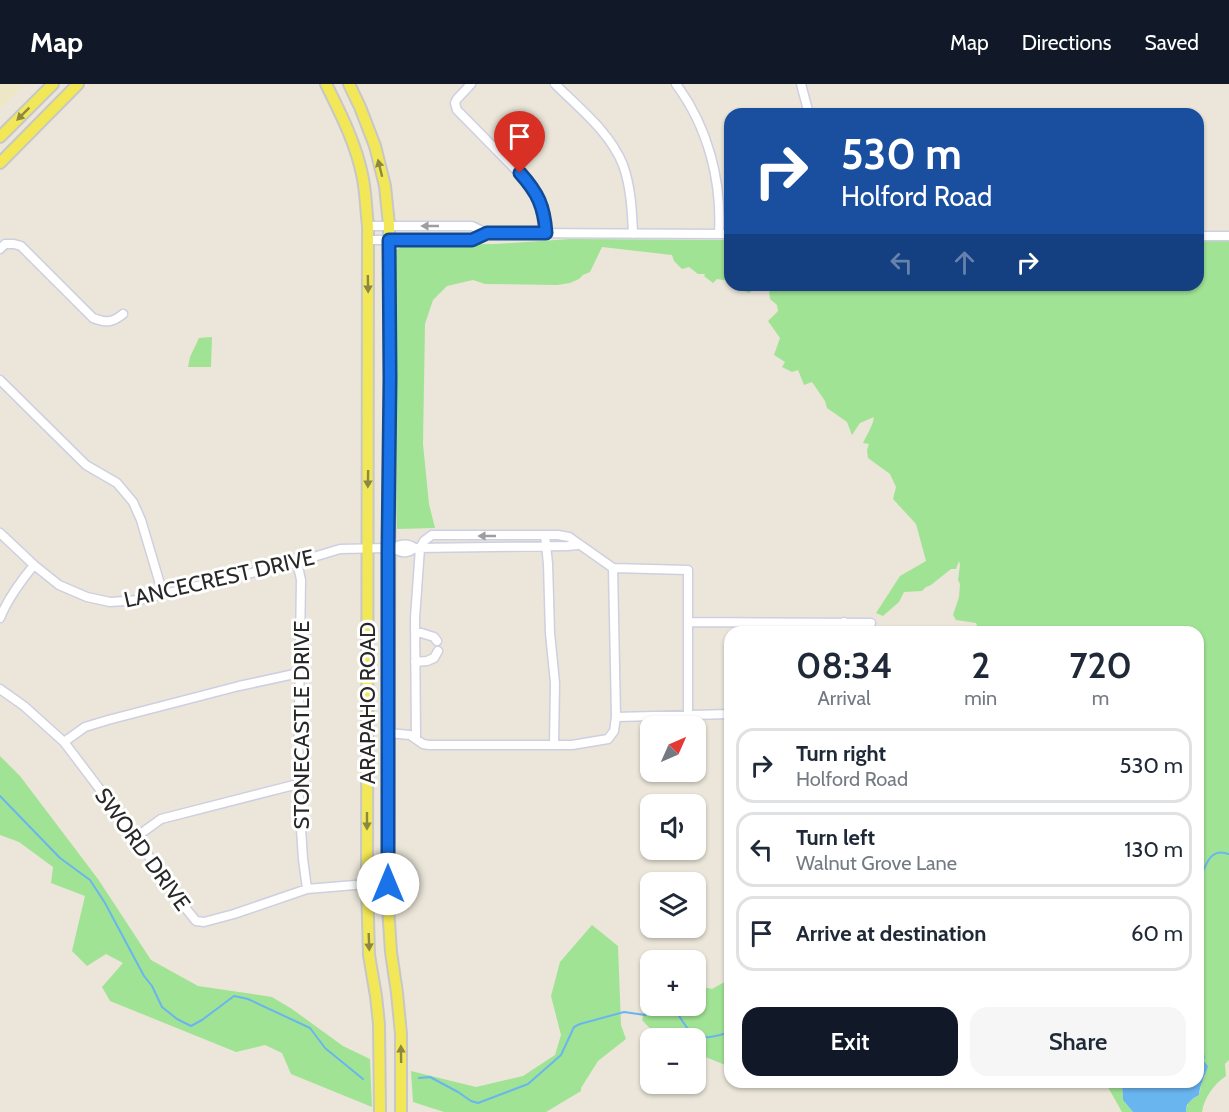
<!DOCTYPE html>
<meta charset="utf-8">
<style>
:root{--surface:#fff;--page:#f6f6f7;--text:#1f2937;--muted:#747a83;--line:#e0e1e3;--accent:#111827}
body{margin:0;font-family:Cabin,sans-serif;background:var(--page);color:var(--text);height:100vh;display:flex;flex-direction:column;font-size:22px;white-space:nowrap}
*{box-sizing:border-box;margin:0}
p{font-size:20px;color:var(--muted)}
.icon{flex:none;width:33px;height:33px;fill:none;stroke:currentColor;stroke-width:2;stroke-linecap:round;stroke-linejoin:round}
.map{position:relative;flex:1;overflow:hidden}
.sheet{position:absolute;left:724px;top:542px;width:480px;height:462px;display:flex;flex-direction:column;background:var(--surface);border-radius:18px;box-shadow:0 2px 4px #0004}
.sheet>*{flex:none}
.hud{position:absolute;left:724px;top:24px;width:480px;height:183px;border-radius:18px;box-shadow:0 2px 4px #0004;background:#1a4fa0;color:#fff;overflow:hidden}
.needle{width:39px;rotate:45deg}
.controls{position:absolute;left:640px;top:632px;display:grid;gap:12px}
.controls a{display:grid;place-items:center;width:66px;height:66px;border-radius:12px;background:var(--surface);box-shadow:0 2px 4px #0004;font-size:30px}
.pin{position:absolute;display:grid;place-items:center;width:51px;height:51px;color:#fff;margin:-62px -26px;border-radius:50% 50% 50% 0;rotate:-45deg;box-shadow:0 0 6px #0007}
.pin .icon{rotate:45deg}
.me{position:absolute;width:66px;margin:-33px;rotate:0deg;stroke-linejoin:round;filter:drop-shadow(0 0 4px #0008)}
.turn{display:flex;align-items:center;gap:21px;height:126px;padding:0 18px;font-size:27px}
.turn .icon{width:78px;height:78px;stroke-width:2.5}
.turn b{display:block;font-size:42px;line-height:51px}
.lanes{display:flex;align-items:center;height:57px;padding:0 18px;background:#0003;justify-content:center;gap:30px;direction:ltr}
.lanes .off{opacity:.35}
.eta{display:flex;justify-content:space-evenly;align-items:center;height:102px;text-align:center}
.eta b{font-size:36px;font-weight:600;line-height:42px}
.primary-button{display:flex;gap:12px;margin-top:auto;padding:12px 18px}
.primary-button a{flex:1;height:69px;border-radius:18px;background:var(--accent);color:#fff;font-size:24px;font-weight:600;line-height:69px;text-align:center}
.primary-button a+a{background:var(--page);color:var(--text)}
ul{padding:0;list-style:none}
li{display:flex;align-items:center;gap:18px;height:75px;margin:0 12px 9px;padding:0 6px;border:3px solid var(--line);border-radius:18px}
li div{flex:1}
li b{display:block;font-size:22px}
li em{font-style:normal}
header{display:flex;align-items:center;gap:36px;box-sizing:border-box;height:84px;padding:0 30px;background:var(--accent);color:#fff}
header strong{font-size:28px}
nav{display:flex;gap:33px;margin-inline-start:auto;font-size:21px}
.map>svg:first-child{display:block}
.education{fill:#ede7c8}
.green{fill:#a1e394}
.water{fill:#69b5f0}
.lines{fill:none;stroke-linecap:round;stroke-linejoin:round}
.stream{stroke:#69b5f0;stroke-width:2}
.minor-casing{stroke:#cecfe1;stroke-width:11}
.major-casing{stroke:#c7c7c7;stroke-width:14}
.minor{stroke:#fff;stroke-width:8}
.major{stroke:#f2e857;stroke-width:10}
.oneway{fill:#8d8840}
.oneway2{fill:#9e9e9e}
.route-casing{stroke:#114b97;stroke-width:15}
.route{stroke:#1a73e8;stroke-width:10}
.labels{text-anchor:middle;stroke-width:6;stroke-linejoin:round;paint-order:stroke}
.street-label{font-size:22px;fill:#282828;stroke:#fff}
</style>
<header>
<strong>Map</strong>
<nav><a>Map</a><a>Directions</a><a>Saved</a></nav>
</header>
<div class="map">
<svg width="1229" height="1028" viewBox="0 0 1229 1028">
<rect width="100%" height="100%" fill="#ebe6d9"/>
<!-- education -->
<path class="education" d="M0 0H25L0 25Z"/>
<!-- green -->
<path class="green" d="M570 155 730 156V197L717 195 713 199 704 192 705 190H698L689 183 682 185 674 177 672 171 602 163 590 188 583 191 579 195 570 199 557 201 485 200 473 196 447 202 433 216 425 240 423 360 429 420 435 444 397 445 394 376 396 370 394 365 395 167 403 161 496 160Z
M1199 156 1229 157V976L1225 980 1226 992C1214 1000 1204 1014 1202 1028H1186L1185 1025 1188 1021V1018L1199 1011 1202 998 1205 992 1201 955 1198 949V548L979 547 976 539 956 536 953 531 959 513 960 500 958 496 960 481 959 477 956 485H951L931 501 926 503 922 507 904 508 899 518 883 532 876 529 900 492 926 477 916 440 893 415 896 403 890 390 868 374 867 366 869 360 863 359C867 350 873 342 874 333L860 339 852 351 847 338 827 324 825 317 812 298 804 301 798 286 792 288 782 283 785 278 774 271 780 254 768 237 778 227 777 221 770 215 769 205 759 206 755 204 749 209 744 207 742 203H733L734 201H1198Z
M212 253 211 283H188L190 273 199 254Z
M0 672 20 692 98 795 151 876 198 902 272 913 292 925 343 962 370 975 372 1023 291 990 282 969 265 961 236 968 110 917 102 903 123 879 106 870 87 882 72 867 85 812 51 799 53 783 19 758 0 751Z
M592 841 618 862 621 941 626 955 598 977 581 1004V1007L546 1028H444L413 1018 411 987 476 1003 523 992 555 971 561 951 551 912 560 878Z
M730 895V983L696 969V954H659L642 936 651 906V921H696V901L712 905Z
M1105 998H1122L1123 1016 1133 1028H1122Z"/>
<!-- water -->
<path class="water" d="M1199 949 1205 974 1203 976 1208 982C1205 992 1200 1000 1199 1011 1192 1015 1185 1019 1186 1028H1133L1123 1016 1122 998H1198Z"/>
<g class="lines">
<!-- stream -->
<path class="stream" d="M0 712 60 774 90 796 105 819 144 892 152 902 162 923 177 935 191 942 202 936 234 912 248 915 310 944 325 964 363 995
M1198 800C1205 785 1208 762 1229 770
M672 921C692 951 692 961 730 948
M419 994 430 993 458 1008 471 1017 478 1019 528 1000 561 971 574 943 580 940 624 928 645 931 655 921"/>
<defs>
<path id="minor" d="M471 0 457 15 455 19 457 26 531 101 543 123 546 149
M555 0C579 24 610 48 623 81 631 103 632 127 633 150
M676 0C708 43 722 97 719 150
M801 0 809 30
M368 142H472L487 149
M1198 152H1229
M368 156H472L487 149 730 150
M0 165 5 160H14L21 162 93 234C106 239 112 239 123 230
M0 296 86 381 117 399 133 418 141 436 163 510
M0 449 34 481 59 501 87 513 110 518 139 516 297 478 340 465 388 464
M394 464C401 470 408 469 415 464L567 462 578 461
M394 464C402 459 408 459 415 464
M297 478 301 496 298 700 303 775 307 805
M613 484 688 486V631
M0 534C8 514 20 498 34 481
M688 538 871 539
M844 538V548
M415 547 434 553 437 557
M415 578 427 577 434 574 438 567
M0 605 24 622 64 658 136 753 175 811 196 837 204 838 234 830 307 805 367 800H388
M616 633 730 630
M389 649 410 651 423 660 429 661H554L555 599 550 549 548 480 545 451
M416 655 415 534 420 464 424 457 432 451H558L569 453 613 484 616 633 614 647 608 655 572 661H554
M64 658 85 643 108 636 239 602 299 589
M136 753 161 735 298 700"/>
<path id="major" d="M326 0C341 30 357 62 363 95 366 111 366 126 368 142L367 800 369 871 376 912 379 940 380 1028
M349 0 360 23 375 62 385 102 389 141 390 294 388 823 391 868 397 909 401 950V1028
M0 53 53 0
M0 79 78 0"/>
</defs>
<!-- minor casing -->
<use href="#minor" class="minor-casing"/>
<!-- major casing -->
<use href="#major" class="major-casing"/>
<!-- minor -->
<use href="#minor" class="minor"/>
<!-- major -->
<use href="#major" class="major"/>
</g>
<!-- one-way arrows -->
<defs><path id="oneway-solid" d="M-6-.8H1V-3.2L6.5 0L1 3.2V.8H-6Z" transform="scale(1.5)"/></defs>
<g class="oneway">
<use href="#oneway-solid" transform="translate(23 30) rotate(135)"/>
<use href="#oneway-solid" transform="translate(380 84) rotate(-104)"/>
<use href="#oneway-solid" transform="translate(368 200) rotate(89)"/>
<use href="#oneway-solid" transform="translate(368 395) rotate(91)"/>
<use href="#oneway-solid" transform="translate(367 737) rotate(90)"/>
<use href="#oneway-solid" transform="translate(369 858) rotate(88)"/>
<use href="#oneway-solid" transform="translate(401 970) rotate(-91)"/>
</g>
<g class="oneway2">
<use href="#oneway-solid" transform="translate(430 142) rotate(180)"/>
<use href="#oneway-solid" transform="translate(487 452) rotate(-180)"/>
</g>
<g class="lines">
<defs>
<path id="route" d="M388 800V464L390 294 389 156H472L487 149H546C544 122 538 109 520 89"/>
</defs>
<!-- route casing -->
<use href="#route" class="route-casing"/>
<!-- route -->
<use href="#route" class="route"/>
</g>
<g class="labels">
<!-- street labels -->
<g class="street-label">
<text transform="translate(219 494) rotate(-13)" y="8">LANCECREST DRIVE</text>
<text transform="translate(367 619) rotate(-90)" y="8">ARAPAHO ROAD</text>
<text transform="translate(301 641) rotate(-90)" y="8">STONECASTLE DRIVE</text>
<text transform="translate(143 765) rotate(54)" y="8">SWORD DRIVE</text>
</g>
</g>
</svg>
<div class="controls">
<a><svg class="needle" viewBox="-14 -14 28 28"><path d="M0-13l5 13h-10z" fill="#e53935"/><path d="M0 13l5-13h-10z" fill="#747a83"/></svg></a>
<a><svg class="icon" aria-label="sound" viewBox="0 0 24 24"><path d="M4 9h4l5-4v14l-5-4H4zM17 9q2 3 0 6"/></svg></a>
<a><svg class="icon" aria-label="layers" viewBox="0 0 24 24"><path d="M12 4l9 5-9 5-9-5zM3 14l9 5 9-5"/></svg></a>
<a>+</a>
<a>−</a>
</div>
<div class="pin" style="left:520px;top:89px;background:#d93025"><svg class="icon" aria-label="arrive" viewBox="0 0 24 24"><path d="M6 21V4h12l-3 4 3 4H6"/></svg></div>
<svg class="me" style="left:388px;top:800px" viewBox="-20 -20 40 40"><circle r="19" fill="#fff"/><path d="M0-13L10 11 0 6-10 11z" fill="#1a73e8"/></svg>
<div class="hud">
<div class="turn"><svg class="icon" aria-label="right" viewBox="0 0 24 24"><path d="M7 20v-9h11M14 6l5 5-5 5"/></svg><div><b>530 m</b>Holford Road</div></div>
<div class="lanes"><svg class="icon off" aria-label="left" viewBox="0 0 24 24"><path d="M17 20v-9H6M10 6l-5 5 5 5"/></svg><svg class="icon off" aria-label="ahead" viewBox="0 0 24 24"><path d="M12 20V5M6 11l6-6 6 6"/></svg><svg class="icon" aria-label="right" viewBox="0 0 24 24"><path d="M7 20v-9h11M14 6l5 5-5 5"/></svg></div>
</div>
<section class="sheet">
<div class="eta">
<div><b>08:34</b><p>Arrival</p></div>
<div><b>2</b><p>min</p></div>
<div><b>720</b><p>m</p></div>
</div>
<ul>
<li><svg class="icon" aria-label="right" viewBox="0 0 24 24"><path d="M7 20v-9h11M14 6l5 5-5 5"/></svg><div><b>Turn right</b><p>Holford Road</p></div><em>530 m</em></li>
<li><svg class="icon" aria-label="left" viewBox="0 0 24 24"><path d="M17 20v-9H6M10 6l-5 5 5 5"/></svg><div><b>Turn left</b><p>Walnut Grove Lane</p></div><em>130 m</em></li>
<li><svg class="icon" aria-label="arrive" viewBox="0 0 24 24"><path d="M6 21V4h12l-3 4 3 4H6"/></svg><div><b>Arrive at destination</b></div><em>60 m</em></li>
</ul>
<div class="primary-button"><a>Exit</a><a>Share</a></div>
</section>
</div>
